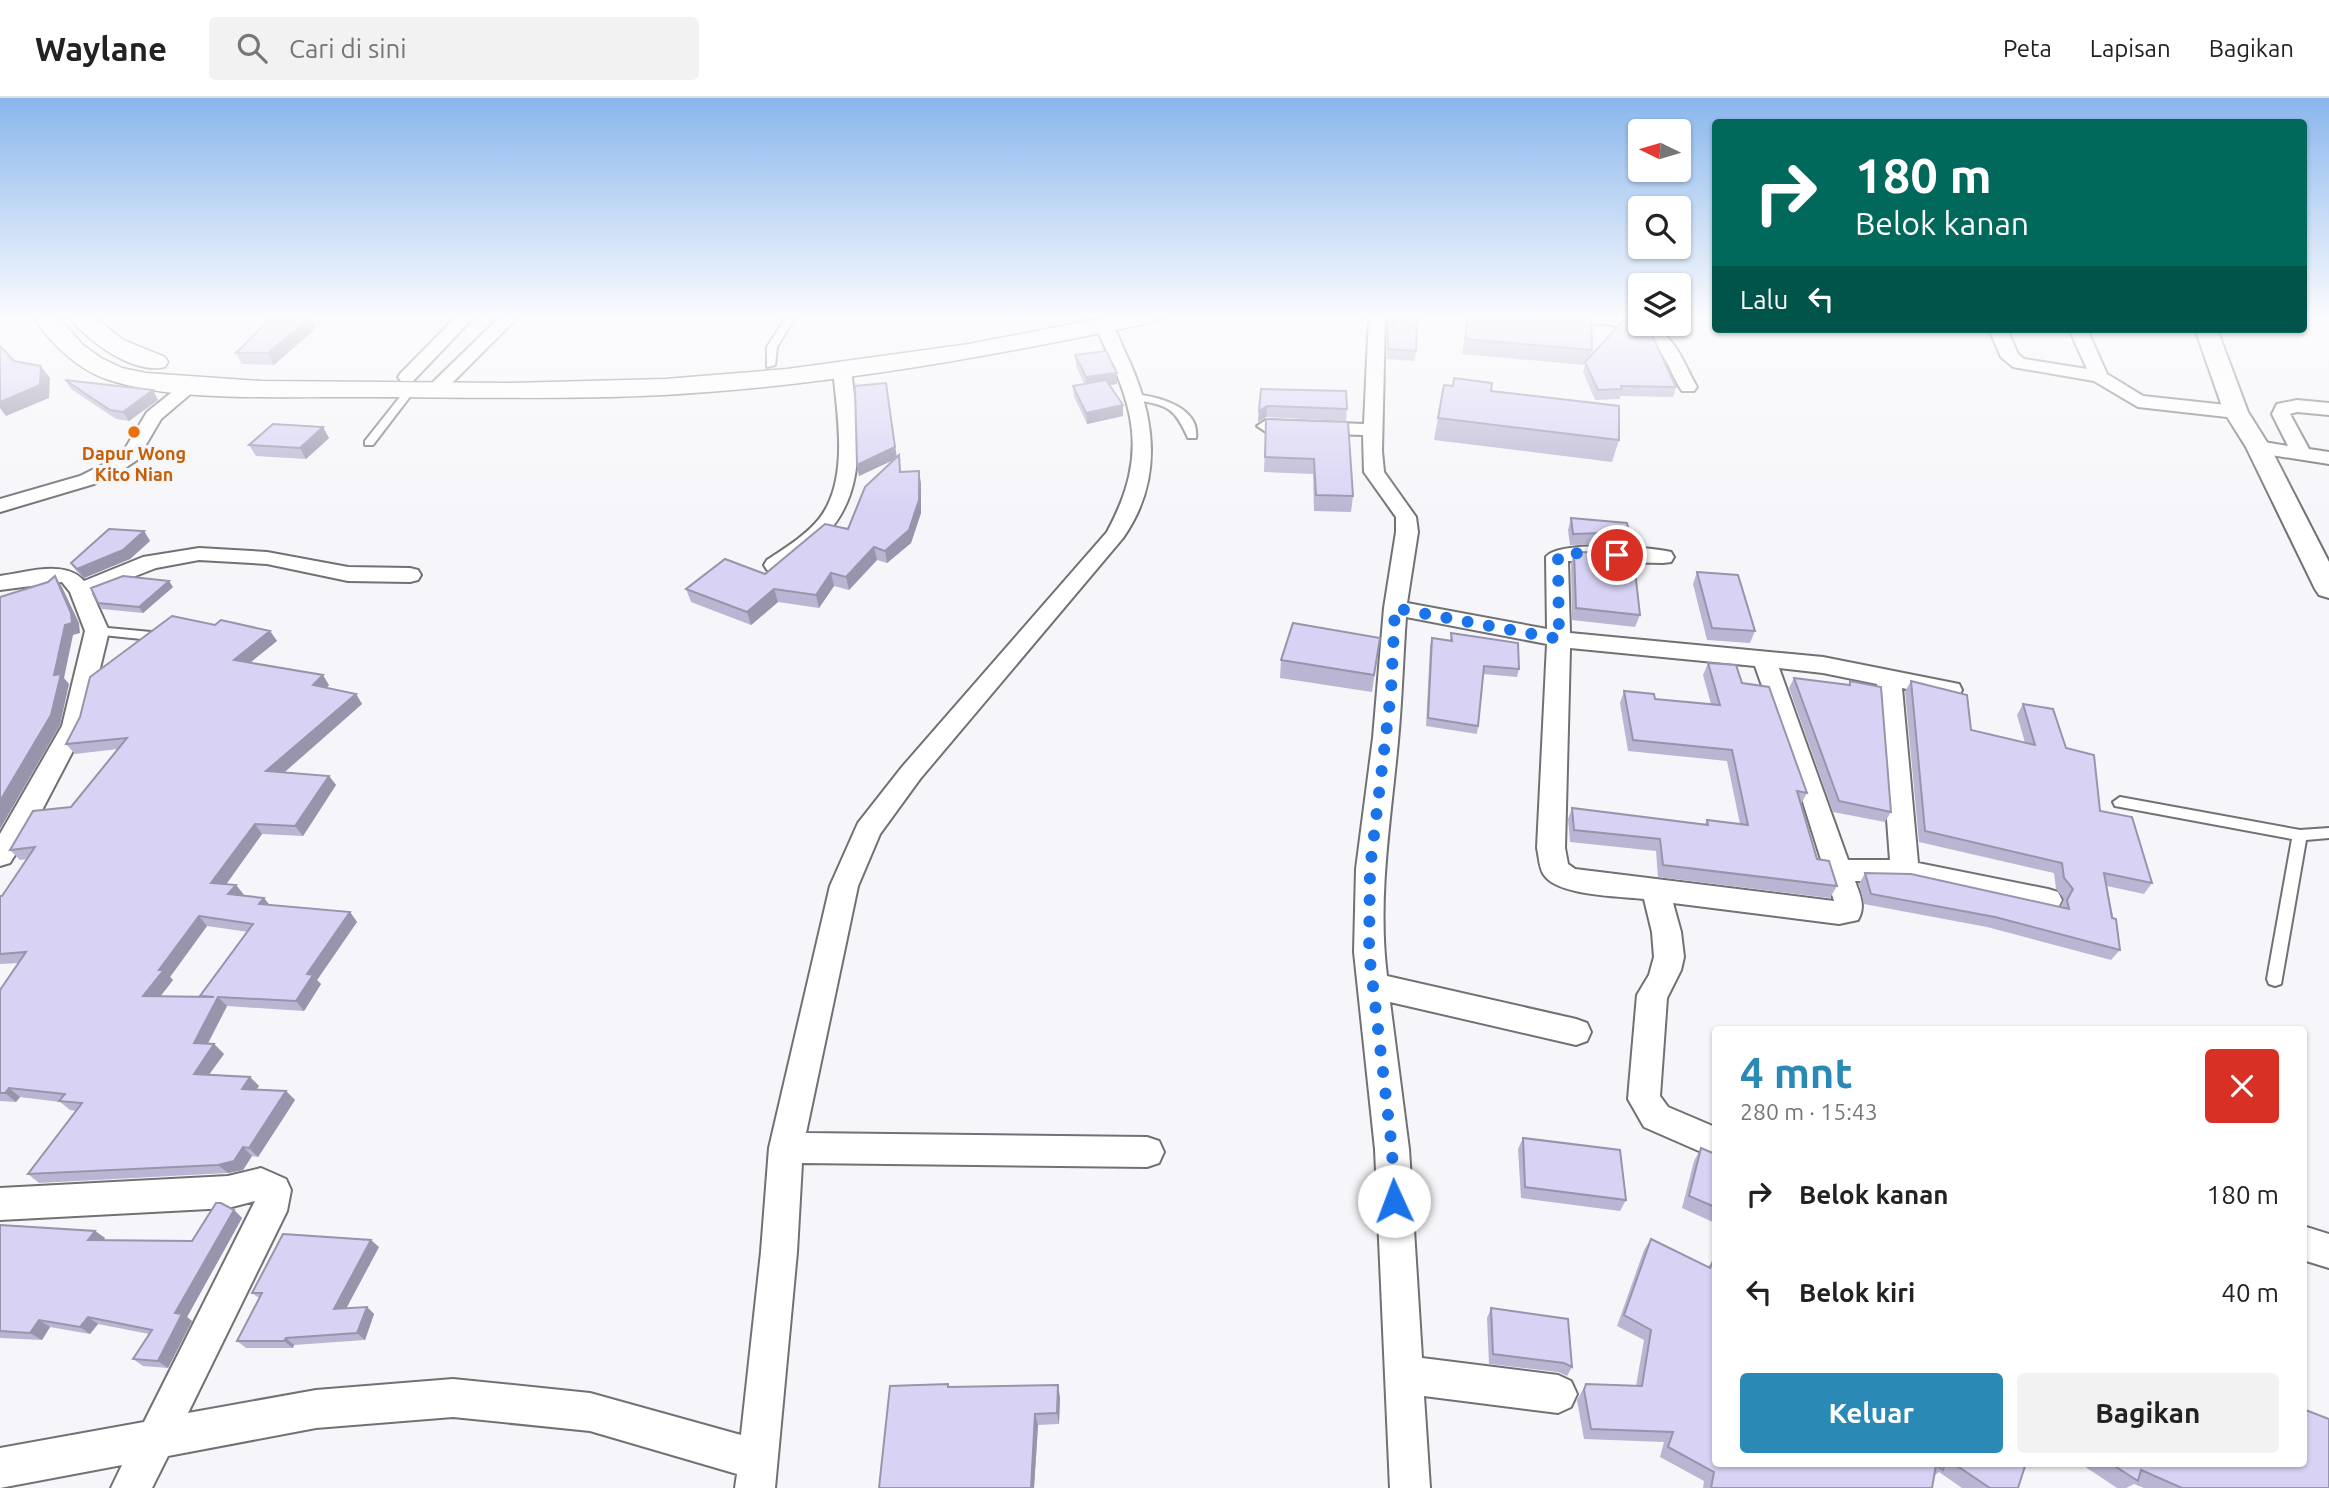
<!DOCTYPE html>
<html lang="id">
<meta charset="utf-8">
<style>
:root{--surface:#fff;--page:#f2f2f2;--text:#222;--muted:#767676;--line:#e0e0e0;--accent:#2b89b5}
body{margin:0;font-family:Ubuntu,sans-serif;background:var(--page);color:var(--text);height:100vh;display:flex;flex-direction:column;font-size:26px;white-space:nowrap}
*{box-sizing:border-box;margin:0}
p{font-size:23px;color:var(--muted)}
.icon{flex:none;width:38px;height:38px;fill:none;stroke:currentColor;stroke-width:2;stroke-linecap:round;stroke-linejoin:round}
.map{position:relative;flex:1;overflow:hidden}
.panel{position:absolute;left:1712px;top:928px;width:595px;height:441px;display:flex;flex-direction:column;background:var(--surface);border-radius:7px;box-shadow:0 2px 5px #0004}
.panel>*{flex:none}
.guide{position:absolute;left:1712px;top:21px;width:595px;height:214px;border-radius:7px;box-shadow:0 2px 5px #0004;background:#00695c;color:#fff;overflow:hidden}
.needle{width:46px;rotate:275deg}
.buttons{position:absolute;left:1628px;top:21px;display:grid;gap:14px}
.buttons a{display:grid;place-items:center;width:63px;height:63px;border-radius:7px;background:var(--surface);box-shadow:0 2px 5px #0004;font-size:35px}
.pin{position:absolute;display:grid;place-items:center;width:60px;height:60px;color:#fff;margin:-30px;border:4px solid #fff;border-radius:50%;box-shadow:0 2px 7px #0007}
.me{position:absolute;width:77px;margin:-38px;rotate:358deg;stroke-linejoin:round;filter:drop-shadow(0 0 5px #0008)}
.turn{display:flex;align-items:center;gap:24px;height:147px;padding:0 28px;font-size:32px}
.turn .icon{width:91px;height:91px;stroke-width:2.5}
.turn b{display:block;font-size:49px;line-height:60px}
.then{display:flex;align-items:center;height:66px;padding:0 28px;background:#0003;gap:14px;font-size:26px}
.round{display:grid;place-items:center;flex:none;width:74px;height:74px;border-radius:7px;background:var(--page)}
.summary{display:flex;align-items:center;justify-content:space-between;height:119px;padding:0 28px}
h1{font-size:42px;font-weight:700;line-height:52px;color:var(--accent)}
.action{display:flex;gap:14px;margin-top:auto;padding:14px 28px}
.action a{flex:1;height:80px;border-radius:7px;background:var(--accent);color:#fff;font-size:28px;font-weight:700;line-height:80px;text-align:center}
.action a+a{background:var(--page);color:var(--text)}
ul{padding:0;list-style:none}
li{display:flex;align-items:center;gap:21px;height:98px;padding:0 28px}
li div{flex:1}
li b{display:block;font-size:26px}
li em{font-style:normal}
header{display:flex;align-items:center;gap:42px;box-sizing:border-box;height:98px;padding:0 35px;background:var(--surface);border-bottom:2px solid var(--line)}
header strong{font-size:33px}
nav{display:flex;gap:38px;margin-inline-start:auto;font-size:24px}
.search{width:490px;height:63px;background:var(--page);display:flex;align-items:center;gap:18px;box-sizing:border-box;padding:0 24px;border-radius:7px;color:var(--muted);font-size:26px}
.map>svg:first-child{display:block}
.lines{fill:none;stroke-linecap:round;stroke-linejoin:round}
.service-casing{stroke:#717174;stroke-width:4}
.minor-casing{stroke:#717174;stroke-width:4}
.tertiary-casing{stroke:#717174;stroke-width:4}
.secondary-casing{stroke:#717174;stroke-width:3}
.service{fill:#fff;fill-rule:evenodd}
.minor{fill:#fff;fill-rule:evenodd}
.tertiary{fill:#fff;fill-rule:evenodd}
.secondary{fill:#fff;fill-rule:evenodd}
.wall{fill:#bab5d2;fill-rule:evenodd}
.shaded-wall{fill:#9794ab}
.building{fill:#d8d3f4;stroke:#9794ab;stroke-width:2;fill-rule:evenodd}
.route{stroke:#1a73e8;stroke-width:12;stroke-dasharray:0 21.6}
.food-dot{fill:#e8710a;stroke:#f6f6fa;stroke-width:2.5}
.labels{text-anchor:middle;stroke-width:7;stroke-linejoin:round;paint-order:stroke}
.far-food-label{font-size:18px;font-weight:bold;fill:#c56008;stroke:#f6f6fa}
</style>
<header>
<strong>Waylane</strong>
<div class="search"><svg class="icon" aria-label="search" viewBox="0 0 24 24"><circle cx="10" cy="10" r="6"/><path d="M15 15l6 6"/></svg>Cari di sini</div>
<nav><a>Peta</a><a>Lapisan</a><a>Bagikan</a></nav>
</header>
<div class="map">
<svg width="2329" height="1390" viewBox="0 0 2329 1390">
<rect width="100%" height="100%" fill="#f6f6fa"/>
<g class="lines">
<defs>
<path id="service" d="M787 218H796L777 249 775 267 767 269V249Z
M407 290 415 292 373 347H365V343Z
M1135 296C1159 299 1200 309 1196 340H1188C1173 306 1166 308 1132 301L1130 299Z
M97 529 151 534 157 538 151 542 93 536 91 533Z
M2120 699 2300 732 2329 730V740L2306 742 2281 886 2275 888 2269 886 2267 881 2292 741 2115 708 2113 704Z"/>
<path id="minor" d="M457 218 473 220 413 283H401L398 279 401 275Z
M501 218H515L516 221 441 296H429L426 292 429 288Z
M1369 218H1385L1382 353 1384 374 1416 419 1418 434 1407 505 1547 531 1546 459C1558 442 1650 449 1671 454L1674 459 1671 464 1663 465 1568 463 1570 535 1823 559 1959 586 1962 592 1959 598 1950 600 1902 590 1918 765 2048 791 2058 794 2062 802 2058 810 2048 813 1905 784 1855 783C1860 797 1866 808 1858 822L1839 826 1673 805 1681 834 1684 859 1681 872 1667 900 1660 998 1668 1009 1715 1029V1060L1644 1029 1628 1001 1637 897 1649 877 1654 859 1652 834 1644 801C1619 798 1558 798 1544 777 1539 770 1539 758 1537 750L1547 546 1406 519C1403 560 1402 602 1398 643 1391 721 1377 799 1387 878L1576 921 1587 925 1591 934 1587 943 1576 947 1390 904 1409 1051 1422 1260 1558 1277 1571 1283 1577 1296 1571 1309 1558 1315 1424 1298 1430 1390H1390L1375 1051 1354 854 1356 771 1373 640 1384 510 1396 434V419L1364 374 1363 337 1266 334 1257 328 1266 322 1364 326ZM1570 550 1755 568 1802 701 1834 803 1575 771 1568 766 1565 750ZM1779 570 1823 575 1877 586 1890 762H1848Z
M1540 218C1577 218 1638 211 1666 238 1680 251 1687 272 1697 289L1694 293H1682C1672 278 1666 258 1654 245 1629 221 1580 226 1548 223Z
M1104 223C1115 226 1120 242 1124 252 1155 315 1165 380 1123 440L920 681 880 736 858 788 806 1035 1147 1039 1159 1043 1164 1054 1159 1065 1147 1069 802 1065 797 1154 775 1390H735L737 1376 590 1333 453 1319 316 1330 168 1358 152 1390H111L122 1367 0 1390V1350L144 1324 255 1103 228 1110 0 1122V1090L228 1078 261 1070 286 1081 291 1092 287 1113 188 1315 316 1292 453 1281 590 1295 741 1337 761 1154 769 1050 830 788 858 725 902 669 1107 434C1151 352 1133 307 1095 228Z
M1989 231H2007L2018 256 2024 261 2087 271 2069 231H2087L2107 276 2143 298 2236 308 2245 314 2236 320 2138 309 2094 283 2013 269 2001 259Z
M842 266 851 271C859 343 871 407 805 455 793 464 783 475 767 472L764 467 767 462C785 450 805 438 819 421 850 382 837 316 833 271Z
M192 282 201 287 161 321 137 362 122 372 94 386 0 414V401L80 378 108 364 123 354 147 314 186 283Z
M2297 302 2329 305V317L2297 314 2290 316 2309 351 2329 354V366L2258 355 2248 349 2258 343 2288 348 2272 316 2277 306Z
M199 450 267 454 348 469 410 470 418 472 421 477 418 482 410 484 348 483 267 466 199 462 156 470 92 495 109 533 86 628 40 716 10 765 0 768V736L62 628 85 533 70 494 62 484 0 492V478C25 475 65 461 84 483L143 459Z
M2303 1128 2329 1136V1170L2303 1162Z"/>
<path id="tertiary" d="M2195 231H2217L2248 314 2270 349 2329 464V500L2319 497 2315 491 2246 349 2224 314Z"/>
<path id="secondary" d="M32 218H57L83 247 101 260 122 270 146 275 261 283 511 285 665 281 787 271 969 246 1114 218H1161L1157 223 1149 225C989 259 828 288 664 297 562 302 460 299 358 299 283 298 176 305 106 281 75 270 51 245 32 218Z
M69 218H94L123 242 165 259 168 264 165 269C134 277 86 243 69 218Z"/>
</defs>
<!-- service casing -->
<use href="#service" class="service-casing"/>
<!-- minor casing -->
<use href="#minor" class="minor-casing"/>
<!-- tertiary casing -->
<use href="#tertiary" class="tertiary-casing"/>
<!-- secondary casing -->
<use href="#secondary" class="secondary-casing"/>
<!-- service -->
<use href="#service" class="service"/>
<!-- minor -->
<use href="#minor" class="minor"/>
<!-- tertiary -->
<use href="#tertiary" class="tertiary"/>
<!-- secondary -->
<use href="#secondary" class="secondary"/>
</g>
<!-- wall -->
<path class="wall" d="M1468 218 1592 252 1590 259 1676 289 1673 299 1620 298V301L1595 302 1583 274 1585 267 1462 256Z
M1633 218H1640V222L1633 219Z
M311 219 316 230 274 267 242 266 236 255Z
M1388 226 1416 253 1414 263 1387 261Z
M1075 257 1117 286 1110 287 1123 307V318L1087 326 1074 299 1073 288 1084 286 1076 268Z
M65 282 158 302 129 323 116 321 71 291Z
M1444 287 1491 293 1619 342 1612 364 1434 342Z
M1261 291 1347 311 1346 323 1266 319 1258 324Z
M1266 321 1348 324 1353 398 1351 414 1314 413 1313 376 1264 374Z
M323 329 329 340 306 361 256 358 249 347Z
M899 357 901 374 921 385V415L911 445 887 465 877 462 849 492 834 488 819 510 778 504 751 527 691 504 686 491 765 476 848 431 894 362 859 378 857 367 896 359Z
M1571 420 1629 434 1626 446 1570 447 1568 432Z
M144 433 150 443 130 461 84 480 78 475 71 465Z
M1574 454 1640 517 1635 529 1572 522 1571 466Z
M1697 474 1755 533 1750 545 1707 542 1693 486Z
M173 489 143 515 102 511 98 505Z
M215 527 270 533 277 543 249 565 329 587 327 590 356 596 362 606 284 675 329 678 336 687 303 738 262 736 226 786 236 787 244 797 243 798 264 800 269 807 350 814 357 824 317 882 321 886 304 913 227 908 208 946H214L224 956 209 976 250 979 259 988 256 992 286 993 295 1002 258 1059 252 1058 243 1072 228 1075 39 1085 28 1076 76 1013 70 1012 60 1004 20 999 16 1004 0 1003V892L19 865 0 866V798H2L27 761 20 762 10 752 71 709 118 651 75 656 66 646ZM207 828 248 834 201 899 160 898 173 882 170 879Z
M1451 535 1519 571 1517 579 1483 576 1478 628 1477 636 1426 628 1430 548 1432 540 1450 542Z
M1380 540 1372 594 1280 580 1281 562Z
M1708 565 1742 585 1807 695 1801 706 1817 761 1837 788 1830 800 1658 779 1656 753 1570 744 1568 721 1572 710 1705 726 1707 722 1740 726 1727 663 1628 653 1620 605 1624 593 1655 601 1711 606 1703 577Z
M1794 580 1849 587 1850 583 1891 714 1885 724 1833 714 1789 590Z
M1911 583 1971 632 2025 645 2017 617 2023 606 2066 650 2100 713 2152 785 2144 796 2107 788 2120 852 2111 862 1987 829 1864 806 1859 786 1865 775 2060 809 2064 801 2056 791 2054 775 1919 744 1905 593Z
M1523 1040 1626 1102 1620 1113 1521 1100 1518 1051Z
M1701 1050 1715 1056V1125L1682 1110 1694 1063Z
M234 1112 242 1120 187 1219 192 1223 168 1270 143 1268 133 1261 149 1236 98 1226 90 1236 50 1229 42 1242 0 1240V1127L95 1133 105 1140 104 1142 192 1143Z
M1651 1141 1708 1169 1713 1163 1715 1365H2026L2018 1390H1962L1939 1374 1934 1378 1932 1390H1703L1704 1383 1660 1359 1664 1344 1584 1341 1577 1302 1586 1286 1636 1288 1644 1242 1617 1228 1644 1152Z
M379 1149 346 1211 367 1209 374 1216 365 1242 294 1247 293 1250H246L237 1243 259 1200 252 1195Z
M1491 1210 1572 1269 1567 1278 1558 1274 1489 1266 1487 1220Z
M1060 1299 1059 1326 1038 1327 1034 1390H879Z
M2082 1365H2303L2329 1390H2144L2134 1386 2126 1390H2117L2081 1366Z"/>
<!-- shaded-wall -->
<path class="shaded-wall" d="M311 219 316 230 274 267 268 255Z
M41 268 50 280 49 300 6 318 0 310V304Z
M1117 275V286L1086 290V279Z
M886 285 897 360 859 378 857 367Z
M153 292 158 302 129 323 123 314Z
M1123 307V318L1087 326 1086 315Z
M1267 308 1266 319 1258 324 1259 313Z
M323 329 329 340 306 361 300 350Z
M919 373 921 385V415L911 445 887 465 885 453Z
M144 433 150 443 130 461 84 480 77 471Z
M874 449 877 462 849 492 846 479Z
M831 475 834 488 819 510 816 497Z
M55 478 62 489 79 525 80 535 73 537 64 580 69 586 60 627 0 731V703L54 577 65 527Z
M169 483 173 489 143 515 139 509Z
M774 491 778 504 751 527 747 514Z
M270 533 277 543 241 572 234 562Z
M323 577 329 587 319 597 313 587Z
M356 596 362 606 274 683 266 673Z
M329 678 336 687 303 738 295 728Z
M255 726 262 736 220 795 211 785Z
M236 787 244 797 236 806 228 796Z
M264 800 272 810 259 806Z
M350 814 357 824 317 882 321 886 304 913 296 903 307 876Z
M199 818 207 828 170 879 173 882 153 908 143 898 159 872Z
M218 899 227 908 203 954 194 945Z
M214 946 224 956 203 985 194 976Z
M250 979 259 988 251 1000 242 991Z
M9 990 20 999 16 1004 5 995Z
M286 993 295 1002 258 1059 249 1050Z
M243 1049 252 1058 243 1072 228 1075 218 1067Z
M234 1112 242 1120 187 1219 192 1223 168 1270 158 1263 175 1215Z
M95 1133 105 1140 98 1150 88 1142Z
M371 1142 379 1149 342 1218 334 1211Z
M367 1209 374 1216 365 1242 357 1235Z
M88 1219 98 1226 90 1236 80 1229Z
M39 1222 50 1229 42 1242 30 1235Z
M286 1240 294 1247 293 1250 284 1243Z
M1058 1287 1060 1299 1059 1326 1057 1315Z
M1035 1316 1038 1327 1034 1390H1031Z"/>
<!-- building -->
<path class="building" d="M1394 218H1417L1416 253 1388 251V226L1393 227Z
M1468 218H1591L1592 252 1465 241Z
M311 219 268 255H236L271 220Z
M1624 222 1650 233 1676 289 1621 288 1622 291 1598 292 1585 264Z
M0 248 14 263 41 268 40 287 0 304Z
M1106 253 1117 275 1086 279 1075 257Z
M1454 280 1492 285 1491 293 1619 308V342L1438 320 1444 287 1453 288Z
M65 282 153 292 123 314 110 312Z
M1106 282 1123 307 1086 315 1073 288Z
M886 285 895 349 857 367 855 288Z
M1261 291 1346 293 1347 311 1267 308 1259 313Z
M1266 321 1348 324 1353 398 1316 397 1314 361 1265 359Z
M273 326 323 329 300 350 249 347Z
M899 357 900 374 919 373V402L909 432 885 453 874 449 846 479 831 475 816 497 774 491 747 514 686 491 725 461 765 476 825 426 848 431 865 389Z
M1571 420 1627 425 1629 434 1573 436Z
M109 431 144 433 123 452 77 471 71 465Z
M1574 454 1633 455 1640 517 1576 510Z
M1697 474 1738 477 1755 533 1712 530Z
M55 478 71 515 72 525 65 527 54 577 61 576 51 617 0 703V499L48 484Z
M123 478 169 483 139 509 98 505 91 490Z
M172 518 215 527 221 522 270 533 234 562 323 577 313 587 356 596 266 673 329 678 295 728 255 726 211 785 236 787 228 796 264 800 259 806 350 814 307 876 313 877 296 903 218 899 194 945 214 946 194 976 250 979 242 991 286 993 249 1050 243 1049 234 1063 218 1067 28 1076 82 1005 59 1003 65 996 9 990 5 995H0V892L26 854 0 856V798H2L35 749 10 752 33 713 71 709 127 640 66 646 80 619 90 579ZM199 818 253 826 200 898 214 899 143 898 164 872H159Z
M1293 525 1380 540 1374 577 1281 562Z
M1451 535 1518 545 1519 571 1484 568 1478 628 1428 620 1432 540 1452 543Z
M1708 565 1736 567 1742 585 1769 589 1807 695 1797 693 1817 761 1829 763 1837 788 1663 767 1660 741 1574 732 1572 710 1708 727 1707 722 1748 727 1732 652 1633 642 1624 593 1654 596 1655 601 1720 607Z
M1794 580 1850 587V583L1881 589 1891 714 1839 703Z
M1911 583 1967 597 1971 632 2035 647 2023 606 2053 611 2066 650 2094 657 2100 713 2132 719 2152 785 2104 775 2112 820 2116 821 2120 852 1995 819 1871 796 1865 775 1911 776 2069 811 2067 802 2073 791 2064 780 2062 765 1925 733Z
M1523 1040 1620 1052 1626 1102 1525 1089Z
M1701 1050 1715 1056V1109L1689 1098Z
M216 1105H221L234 1112 175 1215 182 1216 158 1263 133 1261 152 1232 88 1219 80 1229 39 1222 30 1235 0 1233V1127L95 1133 88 1142 192 1143Z
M283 1136 371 1142 334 1211 367 1209 357 1235 286 1240 284 1243H237L262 1195H252Z
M1651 1141 1710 1170 1713 1163 1715 1165V1365H1945L1943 1372 1936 1367 1932 1390H1711L1714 1374 1668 1349 1673 1334 1591 1331 1584 1292 1586 1286 1642 1288 1651 1232 1624 1217Z
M1491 1210 1568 1221 1572 1269 1564 1265 1493 1256Z
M948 1286V1289L1058 1287 1057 1315 1035 1316 1031 1390H879L890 1288Z
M2303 1311 2329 1321V1390H2182L2141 1372 2138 1383 2110 1365H2303Z
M1953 1365H2026L2018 1390H1990Z"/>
<!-- sky -->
<linearGradient id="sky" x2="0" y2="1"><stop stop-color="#89b6ed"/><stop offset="0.53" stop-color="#fbfbfd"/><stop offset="1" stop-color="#fbfbfd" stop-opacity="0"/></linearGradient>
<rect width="2329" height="413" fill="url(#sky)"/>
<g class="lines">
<!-- route -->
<path class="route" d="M1394 1103 1392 1051 1369 854 1370 771 1391 594 1395 510 1559 541 1558 459 1570 455 1617 457"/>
</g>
<!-- markers -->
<circle class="food-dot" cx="134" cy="334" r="7"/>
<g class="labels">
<!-- far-food labels -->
<g class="far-food-label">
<text x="134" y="362">Dapur Wong<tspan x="134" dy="21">Kito Nian</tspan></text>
</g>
</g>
</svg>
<div class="buttons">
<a><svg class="needle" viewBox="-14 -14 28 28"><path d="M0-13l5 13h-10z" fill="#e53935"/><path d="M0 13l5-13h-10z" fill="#767676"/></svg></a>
<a><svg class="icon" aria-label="search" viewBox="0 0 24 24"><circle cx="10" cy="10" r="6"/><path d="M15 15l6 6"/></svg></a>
<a><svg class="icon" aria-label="layers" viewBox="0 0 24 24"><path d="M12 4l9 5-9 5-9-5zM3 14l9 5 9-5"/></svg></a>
</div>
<div class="pin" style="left:1617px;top:457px;background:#d93025"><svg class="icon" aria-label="arrive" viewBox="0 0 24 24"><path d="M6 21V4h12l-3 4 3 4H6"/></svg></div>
<svg class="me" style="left:1394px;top:1103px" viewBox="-20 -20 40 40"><circle r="19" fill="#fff"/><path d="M0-13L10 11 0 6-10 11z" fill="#1a73e8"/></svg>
<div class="guide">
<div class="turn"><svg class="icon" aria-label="right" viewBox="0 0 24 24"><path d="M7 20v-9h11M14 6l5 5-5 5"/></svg><div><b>180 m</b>Belok kanan</div></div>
<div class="then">Lalu<svg class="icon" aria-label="left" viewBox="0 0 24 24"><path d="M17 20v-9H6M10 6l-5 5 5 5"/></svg></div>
</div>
<section class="panel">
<div class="summary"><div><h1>4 mnt</h1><p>280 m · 15:43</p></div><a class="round" style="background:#d93025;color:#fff"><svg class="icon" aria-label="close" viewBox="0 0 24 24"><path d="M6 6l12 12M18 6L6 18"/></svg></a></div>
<ul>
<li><svg class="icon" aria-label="right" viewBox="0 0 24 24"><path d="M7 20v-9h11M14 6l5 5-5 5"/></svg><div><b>Belok kanan</b></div><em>180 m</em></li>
<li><svg class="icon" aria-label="left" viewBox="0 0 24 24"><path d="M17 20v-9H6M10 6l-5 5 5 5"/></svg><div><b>Belok kiri</b></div><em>40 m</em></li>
</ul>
<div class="action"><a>Keluar</a><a>Bagikan</a></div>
</section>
</div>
